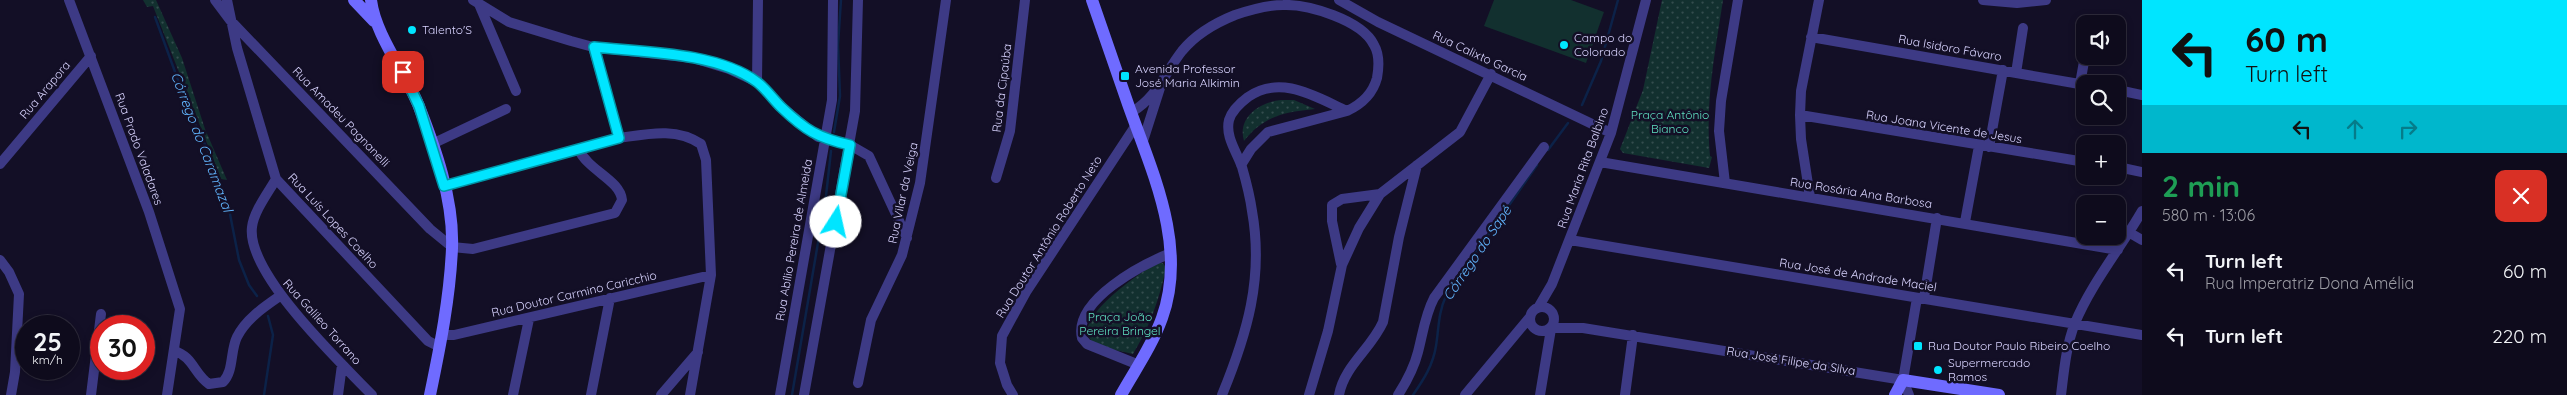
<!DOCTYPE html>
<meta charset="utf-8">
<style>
:root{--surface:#0e0b1c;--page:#1c1929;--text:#f1f3f6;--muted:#9b9ba3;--line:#2e2b3b}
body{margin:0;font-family:Quicksand,sans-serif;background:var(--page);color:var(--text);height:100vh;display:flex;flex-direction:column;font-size:19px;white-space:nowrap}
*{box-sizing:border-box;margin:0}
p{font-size:16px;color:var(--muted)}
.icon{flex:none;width:28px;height:28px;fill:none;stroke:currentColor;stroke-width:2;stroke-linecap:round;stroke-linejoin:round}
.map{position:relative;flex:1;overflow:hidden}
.side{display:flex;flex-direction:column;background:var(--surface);width:425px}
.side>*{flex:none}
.hud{background:#00e5ff;color:#111;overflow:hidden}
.buttons{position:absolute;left:2076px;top:15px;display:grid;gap:10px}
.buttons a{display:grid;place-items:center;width:50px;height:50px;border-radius:10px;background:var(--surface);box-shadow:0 2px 8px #0003,0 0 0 1px var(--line);font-size:25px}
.speed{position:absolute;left:15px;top:315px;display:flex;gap:10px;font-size:25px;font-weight:700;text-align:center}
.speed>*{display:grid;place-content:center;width:65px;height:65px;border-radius:50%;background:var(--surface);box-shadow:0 2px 8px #0003,0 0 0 1px var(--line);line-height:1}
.speed small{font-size:12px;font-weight:400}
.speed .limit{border:8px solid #d22;background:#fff;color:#111}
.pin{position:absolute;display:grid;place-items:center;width:42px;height:42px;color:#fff;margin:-21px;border-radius:10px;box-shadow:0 2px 8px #0006}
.me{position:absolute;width:55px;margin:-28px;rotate:10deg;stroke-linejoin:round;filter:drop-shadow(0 0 4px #0008)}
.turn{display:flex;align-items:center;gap:18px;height:105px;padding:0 20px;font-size:22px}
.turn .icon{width:65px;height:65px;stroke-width:2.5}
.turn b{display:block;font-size:35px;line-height:42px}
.lanes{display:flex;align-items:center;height:48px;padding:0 20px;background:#0003;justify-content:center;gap:25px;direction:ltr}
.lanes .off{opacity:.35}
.round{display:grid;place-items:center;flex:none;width:52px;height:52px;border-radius:10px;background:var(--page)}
.headline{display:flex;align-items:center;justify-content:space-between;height:85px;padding:0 20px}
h1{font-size:30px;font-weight:800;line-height:38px;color:#1e9e55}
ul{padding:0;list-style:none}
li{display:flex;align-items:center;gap:15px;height:65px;padding:0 20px}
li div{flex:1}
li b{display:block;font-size:19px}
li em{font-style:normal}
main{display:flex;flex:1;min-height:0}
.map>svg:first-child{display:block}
.park{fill:url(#park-dots)}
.pitch{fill:#12302f}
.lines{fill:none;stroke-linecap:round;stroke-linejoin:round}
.stream{stroke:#0c2248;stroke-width:2.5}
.street{stroke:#3d3a85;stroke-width:10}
.secondary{stroke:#6f6bff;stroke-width:12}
.route-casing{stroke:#0095a6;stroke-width:12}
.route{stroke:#00e5ff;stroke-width:9}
.poi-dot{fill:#00e5ff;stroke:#130f26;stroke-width:2}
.labels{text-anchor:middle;stroke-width:5;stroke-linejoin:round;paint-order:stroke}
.poi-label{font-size:12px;fill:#d9d4ff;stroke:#130f26;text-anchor:start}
.street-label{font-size:12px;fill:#d9d4ff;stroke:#130f26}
.park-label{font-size:12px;fill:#5fe0c0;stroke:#130f26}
.water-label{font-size:14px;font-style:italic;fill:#62b6ff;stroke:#130f26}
</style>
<main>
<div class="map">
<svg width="2142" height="395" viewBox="0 0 2142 395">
<defs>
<pattern id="park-dots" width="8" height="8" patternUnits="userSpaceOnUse" patternTransform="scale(1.25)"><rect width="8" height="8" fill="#12302f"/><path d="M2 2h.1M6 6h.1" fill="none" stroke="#344d4e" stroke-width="1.8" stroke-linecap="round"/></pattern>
</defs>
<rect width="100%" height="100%" fill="#130f26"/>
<!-- park -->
<path class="park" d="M143 0H156L182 58 205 129 227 180 221 179 153 6 147 7Z
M1662 0H1723C1715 53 1705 102 1710 156L1712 157 1709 168 1623 153 1620 149 1643 90Z
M1281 100H1294L1315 109C1285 112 1263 116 1244 141 1237 117 1260 102 1281 100Z
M1157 263H1163L1166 268C1159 300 1150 326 1133 354 1122 351 1102 349 1093 342 1067 322 1142 271 1157 263Z"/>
<!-- pitch -->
<path class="pitch" d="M1494 0H1571L1604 12 1586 63 1484 26Z"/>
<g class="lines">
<!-- stream -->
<path class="stream" d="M155 17 190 113 208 151 228 204 239 260 249 285 257 296
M1582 105 1601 61 1618 0
M834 132 840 96 838 45 841 0
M1548 150 1568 123
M264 395 273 335 268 316
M792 395 826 196 831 151
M1413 395C1424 379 1433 365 1436 346 1439 328 1438 313 1446 296L1537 165"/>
<!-- street -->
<path class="street" d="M69 0 149 212 180 309 167 395
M215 0 230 20 430 229 452 247 473 249 615 213 622 200C620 180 589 171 579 150
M227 0 237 48 276 179 428 341 440 347
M473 0 509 22 571 41 593 47 693 58 729 69 757 82 782 107 818 137 850 145 869 156 907 238
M1339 0 1378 22 1611 133
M1983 0 2017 3 2046 0
M479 4 516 91
M1811 37 2085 85
M593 47 619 138
M2016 73 2023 28
M757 82 758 0
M2080 84 2085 56
M2118 90 2142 95
M1132 112C1158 96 1164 74 1182 51 1196 34 1215 23 1235 15 1250 10 1267 5 1283 5 1308 4 1362 20 1374 45 1380 55 1379 67 1377 78 1373 93 1362 104 1347 111 1316 97 1281 74 1248 97 1240 103 1232 110 1229 120 1225 137 1237 152 1242 167 1246 181 1250 196 1252 211 1264 278 1247 334 1222 395
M1800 115 2085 162
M1143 141 1160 88
M432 144 506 109
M1989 147 2003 70
M1600 162 2118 250
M0 164 91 56
M1241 165 1251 149 1268 132 1347 111
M2118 167 2142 172
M996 178 1010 131 1025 0
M276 179C268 193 254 211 252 227 246 273 340 362 372 395
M1725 183 1719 131 1721 101 1738 0
M444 186 619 138C647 134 676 127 701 144L706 160 711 275 690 395
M1810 197 1801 139 1800 115 1801 91 1819 0
M1965 222 1979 146
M2130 233 2142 240
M1570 240 2142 335
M0 260 9 272 19 294 15 372 11 395
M1341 264 1332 221V205L1342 199 1380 194
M1924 298 1937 218
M1530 319a12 12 0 1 1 24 0a12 12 0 1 1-24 0Z
M1538 308 1552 284 1611 133 1646 0
M1552 328H1583L1903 380
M442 335H454L711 275
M174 351C193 356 194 374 209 384L223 382C234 371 230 351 237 337 246 319 264 307 280 296
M1139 365 1087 344 1082 338C1073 300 1143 264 1171 253
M858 383 871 320 902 255 920 183 946 0
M91 395 101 314
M338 395 342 365
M513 395 529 319
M591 395 610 298
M661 395 698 352
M780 395 832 100 833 0
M804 395 855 111 858 0
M1013 395 1007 385 1000 363 1002 336 1026 292 1136 125
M1309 395 1328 331 1342 265 1359 228 1380 194 1460 132 1491 74
M1339 395C1344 366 1371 349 1383 322L1399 237 1417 165
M1398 395C1407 381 1414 368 1418 352 1423 333 1425 315 1434 298L1544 147
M1465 395 1530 317
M1540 395 1551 329
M1625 395 1633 335
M1909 395 1903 380 1917 298
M2061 395C2064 371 2066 346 2075 323 2091 284 2120 249 2142 211"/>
<!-- secondary -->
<path class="secondary" d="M354 0 374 21
M371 0C375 34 404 71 418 104 435 147 454 200 452 248 450 297 440 347 430 395
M1092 0C1104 35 1116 70 1128 104 1152 172 1188 246 1162 318 1152 346 1135 370 1121 395
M1895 395 1903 380 1999 395"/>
</g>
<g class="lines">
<defs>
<path id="route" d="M403 72 419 106 444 186 619 138 594 47C642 52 717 52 757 82 766 89 773 99 781 107 805 130 818 138 850 145L836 222"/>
</defs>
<!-- route casing -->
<use href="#route" class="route-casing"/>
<!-- route -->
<use href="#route" class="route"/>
</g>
<!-- markers -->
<g class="poi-dot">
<circle cx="412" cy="30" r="5"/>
<circle cx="1564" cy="45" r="5"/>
<rect x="1120" y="71" width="10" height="10" rx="2.5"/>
<rect x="1913" y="341" width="10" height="10" rx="2.5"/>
<circle cx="1938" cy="370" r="5"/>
</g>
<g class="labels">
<!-- poi labels -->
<g class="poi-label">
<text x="422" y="34">Talento'S</text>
<text x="1574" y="42">Campo do<tspan x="1574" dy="14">Colorado</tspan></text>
<text x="1135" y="73">Avenida Professor<tspan x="1135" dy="14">José Maria Alkimin</tspan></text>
<text x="1928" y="350">Rua Doutor Paulo Ribeiro Coelho</text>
<text x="1948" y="367">Supermercado<tspan x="1948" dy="14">Ramos</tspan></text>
</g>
<!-- street labels -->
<g class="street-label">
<text transform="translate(1950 48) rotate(10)" y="4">Rua Isidoro Fávaro</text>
<text transform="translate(1480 56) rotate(25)" y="4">Rua Calixto Garcia</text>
<text transform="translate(1002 88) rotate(-83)" y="4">Rua da Cipaúba</text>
<text transform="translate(45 90) rotate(-50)" y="4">Rua Arapora</text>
<text transform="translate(341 117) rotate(46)" y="4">Rua Amadeu Pagnanelli</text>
<text transform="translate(1944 127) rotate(9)" y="4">Rua Joana Vicente de Jesus</text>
<text transform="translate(139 149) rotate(70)" y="4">Rua Prado Valadares</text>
<text transform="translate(1583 168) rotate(-70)" y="4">Rua Maria Rita Balbino</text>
<text transform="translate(903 193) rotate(-78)" y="4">Rua Vilar da Veiga</text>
<text transform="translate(1861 193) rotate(9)" y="4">Rua Rosária Ana Barbosa</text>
<text transform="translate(333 221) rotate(47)" y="4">Rua Luís Lopes Coelho</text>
<text transform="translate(1049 237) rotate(-58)" y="4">Rua Doutor Antônio Roberto Neto</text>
<text transform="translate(794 240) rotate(-80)" y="4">Rua Abílio Pereira de Almeida</text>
<text transform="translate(1858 275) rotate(9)" y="4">Rua José de Andrade Maciel</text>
<text transform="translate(574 294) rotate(-13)" y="4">Rua Doutor Carmino Caricchio</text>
<text transform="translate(322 322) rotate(48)" y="4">Rua Galileo Torrano</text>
<text transform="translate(1791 361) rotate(9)" y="4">Rua José Filipe da Silva</text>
</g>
<!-- park labels -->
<g class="park-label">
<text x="1670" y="119">Praça Antônio<tspan x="1670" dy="14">Bianco</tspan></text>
<text x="1120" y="321">Praça João<tspan x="1120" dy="14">Pereira Bringel</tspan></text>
</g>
<!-- water labels -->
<g class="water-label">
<text transform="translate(202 142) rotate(69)" y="5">Córrego do Caramazal</text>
<text transform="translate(1477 253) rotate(-56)" y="5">Córrego do Sapé</text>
</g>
</g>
</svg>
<div class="buttons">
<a><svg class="icon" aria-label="sound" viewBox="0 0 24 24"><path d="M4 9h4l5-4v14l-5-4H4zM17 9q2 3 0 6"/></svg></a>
<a><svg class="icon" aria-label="search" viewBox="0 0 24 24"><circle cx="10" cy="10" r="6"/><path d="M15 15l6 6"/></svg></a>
<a>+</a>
<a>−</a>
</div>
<div class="speed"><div>25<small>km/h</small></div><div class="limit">30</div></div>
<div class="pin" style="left:403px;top:72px;background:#d93025"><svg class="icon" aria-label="arrive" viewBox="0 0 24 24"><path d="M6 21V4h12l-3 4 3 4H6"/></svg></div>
<svg class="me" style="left:836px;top:222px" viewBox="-20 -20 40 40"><circle r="19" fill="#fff"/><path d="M0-13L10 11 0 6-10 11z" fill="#00e5ff"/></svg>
</div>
<section class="side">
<div class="hud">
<div class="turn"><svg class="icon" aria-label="left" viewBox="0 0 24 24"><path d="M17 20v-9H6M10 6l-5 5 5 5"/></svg><div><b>60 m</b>Turn left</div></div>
<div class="lanes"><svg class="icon" aria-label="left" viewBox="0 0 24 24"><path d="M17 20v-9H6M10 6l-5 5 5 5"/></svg><svg class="icon off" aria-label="ahead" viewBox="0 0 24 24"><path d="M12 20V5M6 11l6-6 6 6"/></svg><svg class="icon off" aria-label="right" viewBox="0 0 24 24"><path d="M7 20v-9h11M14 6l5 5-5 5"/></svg></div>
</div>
<div class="headline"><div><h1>2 min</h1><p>580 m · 13:06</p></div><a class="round" style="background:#d93025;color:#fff"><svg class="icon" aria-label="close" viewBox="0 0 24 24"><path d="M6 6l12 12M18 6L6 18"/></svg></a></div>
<ul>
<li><svg class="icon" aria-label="left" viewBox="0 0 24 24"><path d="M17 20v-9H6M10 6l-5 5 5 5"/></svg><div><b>Turn left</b><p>Rua Imperatriz Dona Amélia</p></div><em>60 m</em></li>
<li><svg class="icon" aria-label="left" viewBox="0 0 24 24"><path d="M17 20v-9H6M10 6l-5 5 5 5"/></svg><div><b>Turn left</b></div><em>220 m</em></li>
</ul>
</section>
</main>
